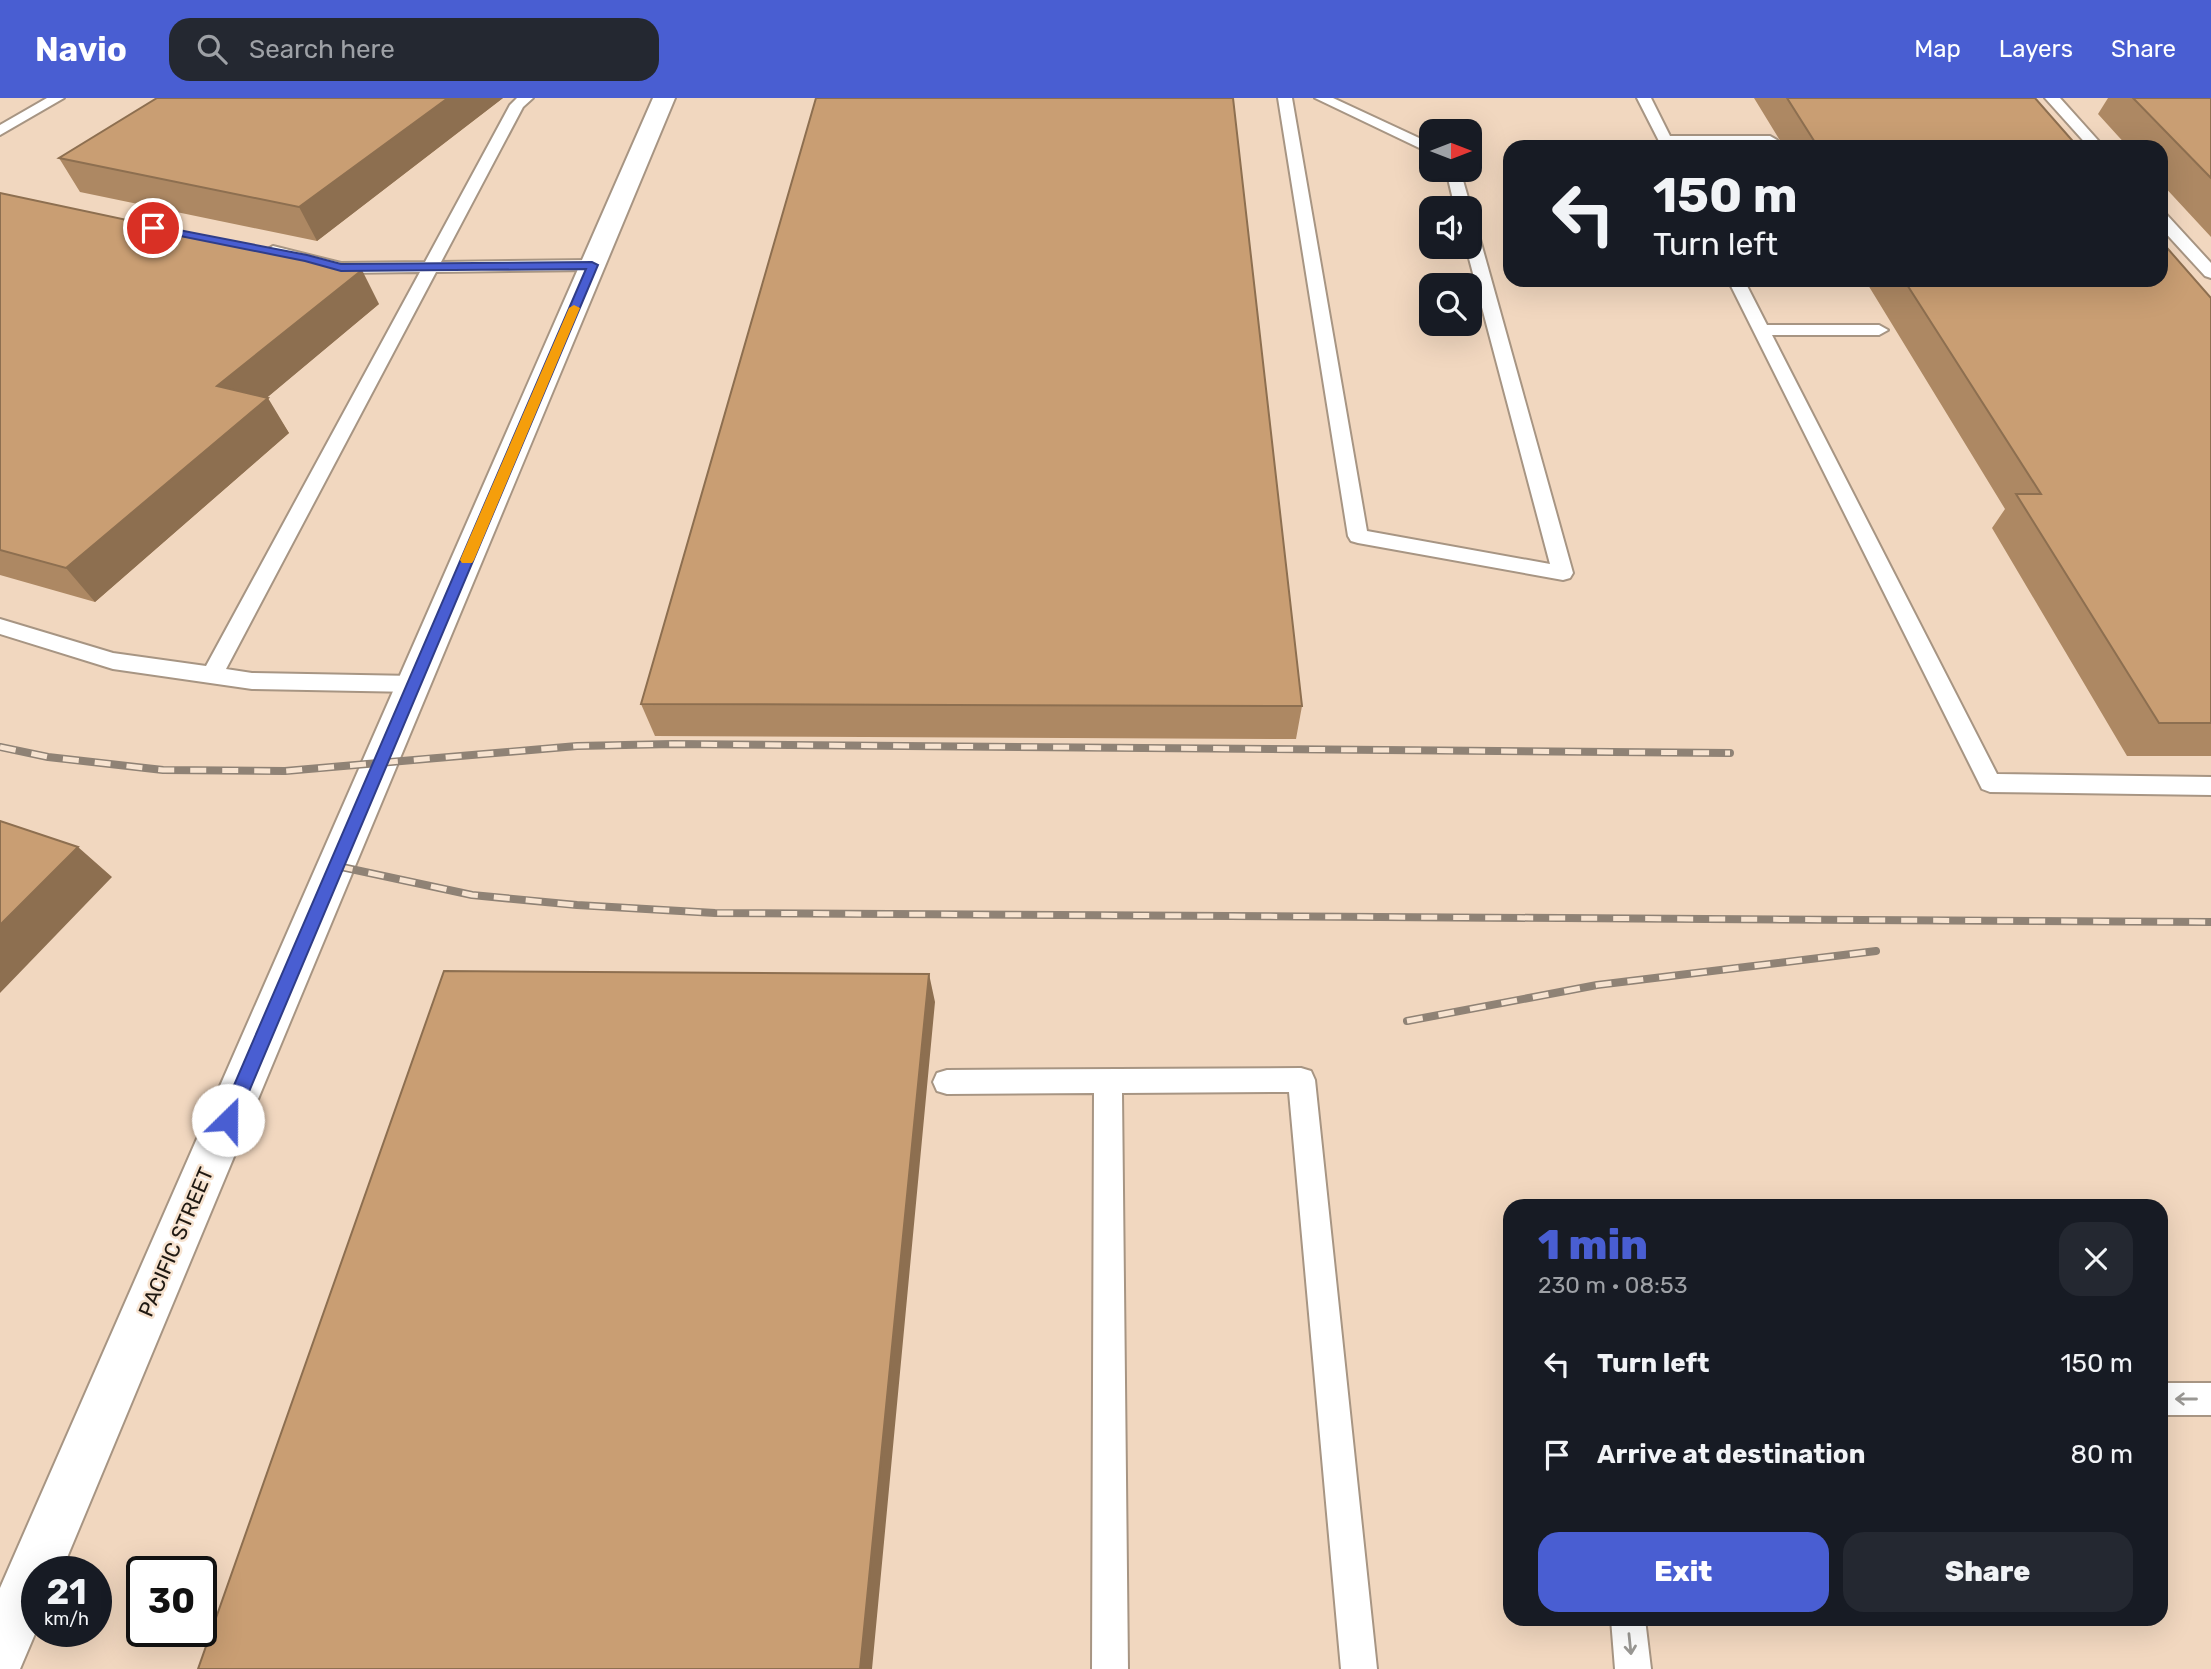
<!DOCTYPE html>
<meta charset="utf-8">
<style>
:root{--surface:#171b24;--page:#242831;--text:#f1f3f6;--muted:#9ea1a6;--accent:#495ed2}
body{margin:0;font-family:Rubik,sans-serif;background:var(--page);color:var(--text);height:100vh;display:flex;flex-direction:column;font-size:26px;white-space:nowrap}
*{box-sizing:border-box;margin:0}
p{font-size:23px;color:var(--muted)}
.icon{flex:none;width:38px;height:38px;fill:none;stroke:currentColor;stroke-width:2;stroke-linecap:round;stroke-linejoin:round}
.map{position:relative;flex:1;overflow:hidden}
.details{position:absolute;left:1503px;top:1101px;width:665px;height:427px;display:flex;flex-direction:column;background:var(--surface);border-radius:21px;box-shadow:0 7px 28px #0002}
.details>*{flex:none}
.guide{position:absolute;left:1503px;top:42px;width:665px;height:147px;border-radius:21px;box-shadow:0 7px 28px #0002;background:#171b24;color:var(--text);overflow:hidden}
.needle{width:46px;rotate:90deg}
.buttons{position:absolute;left:1419px;top:21px;display:grid;gap:14px}
.buttons a{display:grid;place-items:center;width:63px;height:63px;border-radius:14px;background:var(--surface);box-shadow:0 7px 28px #0002;font-size:35px}
.speed{position:absolute;left:21px;top:1458px;display:flex;gap:14px;font-size:35px;font-weight:700;text-align:center}
.speed>*{display:grid;place-content:center;width:91px;height:91px;border-radius:50%;background:var(--surface);box-shadow:0 7px 28px #0002;line-height:1}
.speed small{font-size:18px;font-weight:400}
.speed .limit{border:4px solid #111;border-radius:10px;background:#fff;color:#111}
.pin{position:absolute;display:grid;place-items:center;width:60px;height:60px;color:#fff;margin:-30px;border:4px solid #fff;border-radius:50%;box-shadow:0 2px 7px #0007}
.me{position:absolute;width:77px;margin:-38px;rotate:23deg;stroke-linejoin:round;filter:drop-shadow(0 0 5px #0008)}
.turn{display:flex;align-items:center;gap:24px;height:147px;padding:0 35px;font-size:32px}
.turn .icon{width:91px;height:91px;stroke-width:2.5}
.turn b{display:block;font-size:49px;line-height:60px}
.round{display:grid;place-items:center;flex:none;width:74px;height:74px;border-radius:21px;background:var(--page)}
.headline{display:flex;align-items:center;justify-content:space-between;height:119px;padding:0 35px}
h1{font-size:42px;font-weight:800;line-height:52px;color:var(--accent)}
.cta{display:flex;gap:14px;margin-top:auto;padding:14px 35px}
.cta a{flex:1;height:80px;border-radius:21px;background:var(--accent);color:#fff;font-size:28px;font-weight:800;line-height:80px;text-align:center}
.cta a+a{background:var(--page);color:var(--text)}
ul{padding:0;list-style:none}
li{display:flex;align-items:center;gap:21px;height:91px;padding:0 35px}
li div{flex:1}
li b{display:block;font-size:26px}
li em{font-style:normal}
header{display:flex;align-items:center;gap:42px;box-sizing:border-box;height:98px;padding:0 35px;background:var(--accent);color:#fff}
header strong{font-size:33px}
nav{display:flex;gap:38px;margin-inline-start:auto;font-size:24px}
.search{width:490px;height:63px;background:var(--page);display:flex;align-items:center;gap:18px;box-sizing:border-box;padding:0 24px;border-radius:21px;color:var(--muted);font-size:26px}
.map>svg:first-child{display:block}
.built{fill:#f1d7bf;fill-rule:evenodd}
.lines{fill:none;stroke-linecap:round;stroke-linejoin:round}
.service-casing{stroke:#a79583;stroke-width:4}
.minor-casing{stroke:#a79583;stroke-width:4}
.service{fill:#fff;fill-rule:evenodd}
.minor{fill:#fff;fill-rule:evenodd}
.rail-casing{stroke:#8f8275;stroke-width:8}
.rail{stroke:#f7e3d0;stroke-width:5;stroke-dasharray:16;stroke-linecap:butt}
.wall{fill:#ad8863}
.shaded-wall{fill:#8d6f50}
.building{fill:#c99e73;stroke:#8d6f50;stroke-width:2}
.oneway{stroke:#9a9894}
.route{fill:#495ed2;stroke:#2f3d88;stroke-width:2}
.slow{fill:#f59e0b}
.labels{text-anchor:middle;stroke-width:5;stroke-linejoin:round;paint-order:stroke}
.street-label{font-size:21px;fill:#1f1912;stroke:#f7e3d0}
</style>
<header>
<strong>Navio</strong>
<div class="search"><svg class="icon" aria-label="search" viewBox="0 0 24 24"><circle cx="10" cy="10" r="6"/><path d="M15 15l6 6"/></svg>Search here</div>
<nav><a>Map</a><a>Layers</a><a>Share</a></nav>
</header>
<div class="map">
<svg width="2211" height="1571" viewBox="0 0 2211 1571">
<rect width="100%" height="100%" fill="#f7e3d0"/>
<!-- built -->
<path class="built" d="M0 0H2211V1571H0ZM1432 33H1470V72H1432ZM1510 49H2161V182H1510ZM1432 110H1470V149H1432ZM1432 187H1470V226H1432ZM1510 1108H2161V1521H1510ZM37 1474H96V1533H37ZM142 1474H201V1533H142Z"/>
<g class="lines">
<defs>
<path id="service" d="M47 0H64L0 37V27Z
M517 0H533L523 9 441 164 592 162 600 167 592 172 436 174 226 571 252 575 414 578 422 580 425 586 422 592 414 594 252 591 113 571 0 536V521L113 555 206 568 420 174 341 175 267 156 265 153 273 148 341 165 425 164 510 7Z
M1278 0H1292L1367 433 1550 466 1466 149H1470V129L1478 134 1573 475 1570 480 1563 482 1358 445 1351 443 1348 438Z
M1315 0H1333L1432 46V56Z
M1637 0H1651L1670 38H1770L1777 42 1770 46H1675L1676 49H1662Z
M2045 0H2060L2104 49H2089Z
M1446 72H1460L1471 110 1470 111 1455 110Z
M2161 115 2167 117 2211 165V180L2205 178 2161 130Z
M1728 182H1744L1767 227H1879L1888 232 1879 237H1772L1997 676 2211 679V697L1990 694 1982 691Z
M1301 970 1311 973 1315 982 1377 1571H1341L1289 994 1122 995 1128 1571H1092L1094 995 947 996 937 993 933 984 937 975 947 972Z
M2161 1285H2211V1317H2161Z
M1611 1521H1645L1651 1571H1615Z"/>
<path id="minor" d="M653 0H675L61 1474H37V1531L20 1571H0V1490Z"/>
</defs>
<!-- service casing -->
<use href="#service" class="service-casing"/>
<!-- minor casing -->
<use href="#minor" class="minor-casing"/>
<!-- service -->
<use href="#service" class="service"/>
<!-- minor -->
<use href="#minor" class="minor"/>
<defs>
<path id="rail" d="M0 649 48 659 163 672 285 673 577 648 673 646 1730 655
M337 768 472 797 577 807 715 815 2211 824
M1407 923 1597 887 1876 853"/>
</defs>
<!-- rail casing -->
<use href="#rail" class="rail-casing"/>
<!-- rail -->
<use href="#rail" class="rail"/>
</g>
<!-- wall -->
<path class="wall" d="M503 0 317 143 80 94 59 60Z
M1754 0H2035L2078 49H1784Z
M2108 0H2211V139L2161 85V49H2128L2098 16Z
M0 95 379 206 266 300 289 335 95 504 0 477Z
M1865 182H2161L2211 200V658H2127L1992 430 2005 411Z
M641 606 1302 608 1296 641 655 638Z"/>
<!-- shaded-wall -->
<path class="shaded-wall" d="M448 0H503L317 143 299 109Z
M362 172 379 206 239 323 217 288Z
M268 300 289 335 95 504 66 470Z
M78 749 112 779 0 895V827Z
M929 876 935 904 872 1571H860Z"/>
<!-- building -->
<path class="building" d="M157 0H448L299 109 59 60Z
M816 0H1233L1302 608 641 606Z
M1787 0H2035L2078 49H1818Z
M2133 0H2211V80Z
M0 95 362 172 217 288 268 300 66 470 0 452Z
M2161 143 2211 200V625H2159L2016 396H2041L1904 182H2161Z
M0 723 78 749 0 827Z
M444 873 929 876 860 1571H198Z"/>
<!-- one-way arrows -->
<defs><path id="oneway-shaft" d="M-6 0H5M1.5-3L5.5 0L1.5 3" fill="none" stroke-width="1.6" stroke-linecap="round" stroke-linejoin="round" transform="scale(1.75)"/></defs>
<g class="oneway">
<use href="#oneway-shaft" transform="translate(2186 1301) rotate(-180)"/>
<use href="#oneway-shaft" transform="translate(1630 1546) rotate(84)"/>
</g>
<!-- route -->
<path class="route" d="M153 127 307 157 341 166 592 164 598 167 237 1022 235 1028 228 1030 222 1028 219 1022 586 171 341 173 305 163 150 132V128Z"/>
<!-- slow -->
<path class="slow" d="M574 207 580 210 474 462 472 465H462L460 462 569 210Z"/>
<g class="labels">
<!-- street labels -->
<g class="street-label">
<text transform="translate(176 1144) rotate(-67)" y="7">PACIFIC STREET</text>
</g>
</g>
</svg>
<div class="buttons">
<a><svg class="needle" viewBox="-14 -14 28 28"><path d="M0-13l5 13h-10z" fill="#e53935"/><path d="M0 13l5-13h-10z" fill="#9ea1a6"/></svg></a>
<a><svg class="icon" aria-label="sound" viewBox="0 0 24 24"><path d="M4 9h4l5-4v14l-5-4H4zM17 9q2 3 0 6"/></svg></a>
<a><svg class="icon" aria-label="search" viewBox="0 0 24 24"><circle cx="10" cy="10" r="6"/><path d="M15 15l6 6"/></svg></a>
</div>
<div class="speed"><div>21<small>km/h</small></div><div class="limit">30</div></div>
<div class="pin" style="left:153px;top:130px;background:#d93025"><svg class="icon" aria-label="arrive" viewBox="0 0 24 24"><path d="M6 21V4h12l-3 4 3 4H6"/></svg></div>
<svg class="me" style="left:228px;top:1022px" viewBox="-20 -20 40 40"><circle r="19" fill="#fff"/><path d="M0-13L10 11 0 6-10 11z" fill="#495ed2"/></svg>
<div class="guide">
<div class="turn"><svg class="icon" aria-label="left" viewBox="0 0 24 24"><path d="M17 20v-9H6M10 6l-5 5 5 5"/></svg><div><b>150 m</b>Turn left</div></div>
</div>
<section class="details">
<div class="headline"><div><h1>1 min</h1><p>230 m · 08:53</p></div><a class="round"><svg class="icon" aria-label="close" viewBox="0 0 24 24"><path d="M6 6l12 12M18 6L6 18"/></svg></a></div>
<ul>
<li><svg class="icon" aria-label="left" viewBox="0 0 24 24"><path d="M17 20v-9H6M10 6l-5 5 5 5"/></svg><div><b>Turn left</b></div><em>150 m</em></li>
<li><svg class="icon" aria-label="arrive" viewBox="0 0 24 24"><path d="M6 21V4h12l-3 4 3 4H6"/></svg><div><b>Arrive at destination</b></div><em>80 m</em></li>
</ul>
<div class="cta"><a>Exit</a><a>Share</a></div>
</section>
</div>
